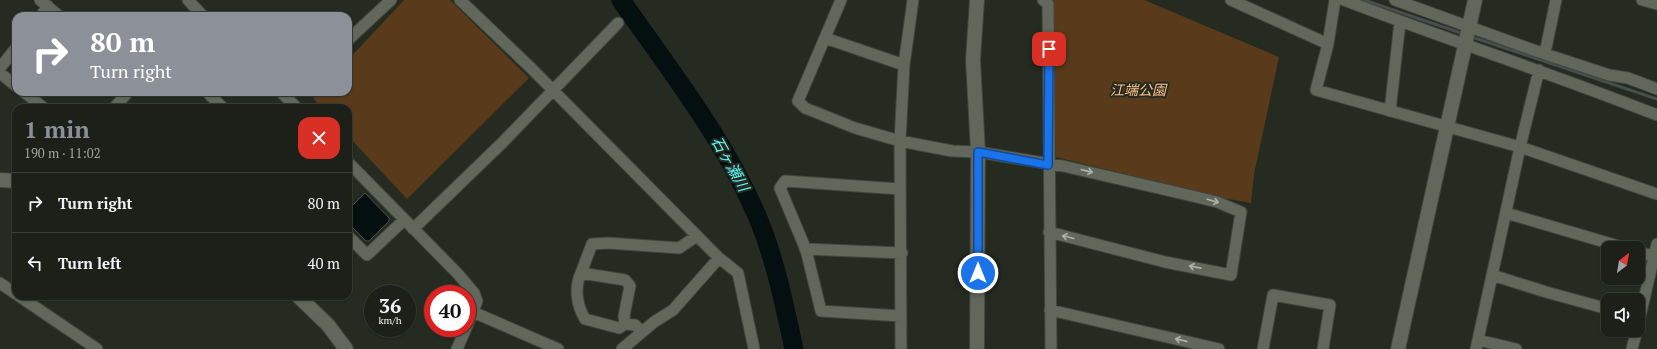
<!DOCTYPE html>
<meta charset="utf-8">
<style>
:root{--surface:#1c2018;--page:#252821;--text:#f1f3f6;--muted:#a0a3a2;--line:#3a3e37;--accent:#8c9099}
body{margin:0;font-family:"PT Serif","Noto Sans JP",serif;background:var(--page);color:var(--text);height:100vh;display:flex;flex-direction:column;font-size:15px;white-space:nowrap}
*{box-sizing:border-box;margin:0}
p{font-size:13px;color:var(--muted)}
.icon{flex:none;width:22px;height:22px;fill:none;stroke:currentColor;stroke-width:2;stroke-linecap:round;stroke-linejoin:round}
.map{position:relative;flex:1;overflow:hidden}
.panel{position:absolute;left:12px;top:104px;width:340px;height:196px;display:flex;flex-direction:column;background:var(--surface);border-radius:12px;box-shadow:0 1px 3px #0004,0 0 0 1px var(--line)}
.panel>*{flex:none}
.hud{position:absolute;left:12px;top:12px;width:340px;height:84px;border-radius:12px;box-shadow:0 1px 3px #0004,0 0 0 1px var(--line);background:#8c9099;color:#fff;overflow:hidden}
.needle{width:26px;rotate:31deg}
.buttons{position:absolute;left:1601px;top:241px;display:grid;gap:8px}
.buttons a{display:grid;place-items:center;width:44px;height:44px;border-radius:8px;background:var(--surface);box-shadow:0 1px 3px #0004,0 0 0 1px var(--line);font-size:20px}
.speed{position:absolute;left:364px;top:285px;display:flex;gap:8px;font-size:20px;font-weight:700;text-align:center}
.speed>*{display:grid;place-content:center;width:52px;height:52px;border-radius:50%;background:var(--surface);box-shadow:0 1px 3px #0004,0 0 0 1px var(--line);line-height:1}
.speed small{font-size:10px;font-weight:400}
.speed .limit{border:6px solid #d22;background:#fff;color:#111}
.pin{position:absolute;display:grid;place-items:center;width:34px;height:34px;color:#fff;margin:-17px;border-radius:8px;box-shadow:0 2px 6px #0006}
.me{position:absolute;width:44px;margin:-22px;rotate:0deg;stroke-linejoin:round;filter:drop-shadow(0 0 3px #0008)}
.turn{display:flex;align-items:center;gap:14px;height:84px;padding:0 12px;font-size:18px}
.turn .icon{width:52px;height:52px;stroke-width:2.5}
.turn b{display:block;font-size:28px;line-height:34px}
.round{display:grid;place-items:center;flex:none;width:42px;height:42px;border-radius:12px;background:var(--page)}
.head{display:flex;align-items:center;justify-content:space-between;height:68px;padding:0 12px}
h1{font-size:24px;font-weight:700;line-height:30px;color:var(--accent)}
ul{padding:0;list-style:none}
li{display:flex;align-items:center;gap:12px;height:60px;padding:0 12px;border-top:1px solid var(--line)}
li div{flex:1}
li b{display:block;font-size:15px}
li em{font-style:normal}
.map>svg:first-child{display:block}
.green{fill:#593b1b}
.water{fill:#041010;stroke:#464f4d}
.lines{fill:none;stroke-linecap:round;stroke-linejoin:round}
.stream{stroke:#464f4d;stroke-width:3}
.river{stroke:#041010;stroke-width:19}
.minor-casing{stroke:#40453c;stroke-width:13}
.tertiary-casing{stroke:#40453c;stroke-width:16}
.minor{stroke:#61675b;stroke-width:11}
.tertiary{stroke:#61675b;stroke-width:14}
.oneway{stroke:#adb1a8}
.route-casing{stroke:#114b97;stroke-width:10}
.route{stroke:#1a73e8;stroke-width:7}
.labels{text-anchor:middle;stroke-width:4;stroke-linejoin:round;paint-order:stroke}
.park-label{font-size:14px;font-style:italic;fill:#fec489;stroke:#252b20}
.water-label{font-size:15px;font-style:italic;fill:#62f6f8;stroke:#252b20}
</style>
<div class="map">
<svg width="1657" height="349" viewBox="0 0 1657 349">
<rect width="100%" height="100%" fill="#252b20"/>
<!-- green -->
<path class="green" d="M404 0H450L529 78 407 199 348 136V108H322L313 98 318 92H348V60Z
M1053 0H1144L1279 57 1254 174 1251 203 1218 197 1056 157 1053 84Z"/>
<!-- water -->
<path class="water" d="M365 193 389 218V221L369 241H366L348 223V210Z"/>
<g class="lines">
<!-- stream -->
<path class="stream" d="M1364 0 1464 34
M1472 37 1657 99"/>
<!-- river -->
<path class="river" d="M621 0C671 72 727 142 760 223 776 263 785 308 794 349"/>
<defs>
<path id="minor" d="M40 0 59 16
M188 0 203 16
M460 0 532 69 719 258 738 273 754 349
M841 0 798 101 805 108 855 128 900 141 952 151 978 152 1063 166 1188 195 1217 202 1241 212 1231 275 1165 262 1049 232
M1043 0 1048 4 1051 349
M1231 0 1328 44
M1335 0 1328 44 1316 90 1520 147 1657 194
M1344 0C1448 40 1553 74 1657 115
M1395 0 1539 52 1609 75 1628 78 1657 89
M1642 0 1657 4
M41 16 48 6
M825 38 904 65
M348 40 391 0
M1545 53 1556 0
M0 68 16 48
M0 73 16 86
M24 92 44 108
M207 92 223 108
M281 92 297 108
M114 108 128 92
M1390 111 1400 22
M348 162 458 274 474 293 477 301 467 326
M900 189 785 181 780 188 806 250 821 311 901 316
M1506 213 1625 248
M413 229 502 143 618 23
M348 236 367 255 404 220
M805 249 902 253
M1638 252 1654 256
M581 273C574 288 577 306 585 319L619 328 625 324
M1492 275 1546 292 1608 309
M0 283 16 294
M19 296 97 349
M1050 310 1219 349
M473 312 558 349
M1638 325 1657 244
M642 332 635 325 625 324 624 316 630 286 625 280 581 273 592 244 608 243 679 248 697 236
M1478 340 1516 349
M457 349 466 328
M622 349 654 322 673 310 719 258
M901 349 900 141 904 65 913 0
M1263 349 1273 295 1330 305 1323 349
M1476 349 1520 147 1539 70
M1632 349 1637 330"/>
<path id="tertiary" d="M977 0 973 60 978 152 977 349
M0 180 16 181
M298 296 328 325 346 349
M1398 349 1475 0"/>
</defs>
<!-- minor casing -->
<use href="#minor" class="minor-casing"/>
<!-- tertiary casing -->
<use href="#tertiary" class="tertiary-casing"/>
<!-- minor -->
<use href="#minor" class="minor"/>
<!-- tertiary -->
<use href="#tertiary" class="tertiary"/>
</g>
<!-- one-way arrows -->
<defs><path id="oneway-shaft" d="M-6 0H5M1.5-3L5.5 0L1.5 3" fill="none" stroke-width="1.6" stroke-linecap="round" stroke-linejoin="round"/></defs>
<g class="oneway">
<use href="#oneway-shaft" transform="translate(1087 171) rotate(13)"/>
<use href="#oneway-shaft" transform="translate(1213 201) rotate(16)"/>
<use href="#oneway-shaft" transform="translate(1068 237) rotate(-166)"/>
<use href="#oneway-shaft" transform="translate(1195 267) rotate(-169)"/>
<use href="#oneway-shaft" transform="translate(1181 340) rotate(-167)"/>
</g>
<g class="lines">
<defs>
<path id="route" d="M978 273V152L1048 165 1049 49"/>
</defs>
<!-- route casing -->
<use href="#route" class="route-casing"/>
<!-- route -->
<use href="#route" class="route"/>
</g>
<g class="labels">
<!-- park labels -->
<g class="park-label">
<text x="1138" y="95">江端公園</text>
</g>
<!-- water labels -->
<g class="water-label">
<text transform="translate(730 164) rotate(61)" y="5">石ヶ瀬川</text>
</g>
</g>
</svg>
<div class="buttons">
<a><svg class="needle" viewBox="-14 -14 28 28"><path d="M0-13l5 13h-10z" fill="#e53935"/><path d="M0 13l5-13h-10z" fill="#a0a3a2"/></svg></a>
<a><svg class="icon" aria-label="sound" viewBox="0 0 24 24"><path d="M4 9h4l5-4v14l-5-4H4zM17 9q2 3 0 6"/></svg></a>
</div>
<div class="speed"><div>36<small>km/h</small></div><div class="limit">40</div></div>
<div class="pin" style="left:1049px;top:49px;background:#d93025"><svg class="icon" aria-label="arrive" viewBox="0 0 24 24"><path d="M6 21V4h12l-3 4 3 4H6"/></svg></div>
<svg class="me" style="left:978px;top:273px" viewBox="-20 -20 40 40"><circle r="17" fill="#1a73e8" stroke="#fff" stroke-width="3"/><path d="M0-11L8 9 0 5-8 9z" fill="#fff"/></svg>
<div class="hud">
<div class="turn"><svg class="icon" aria-label="right" viewBox="0 0 24 24"><path d="M7 20v-9h11M14 6l5 5-5 5"/></svg><div><b>80 m</b>Turn right</div></div>
</div>
<section class="panel">
<div class="head"><div><h1>1 min</h1><p>190 m · 11:02</p></div><a class="round" style="background:#d93025;color:#fff"><svg class="icon" aria-label="close" viewBox="0 0 24 24"><path d="M6 6l12 12M18 6L6 18"/></svg></a></div>
<ul>
<li><svg class="icon" aria-label="right" viewBox="0 0 24 24"><path d="M7 20v-9h11M14 6l5 5-5 5"/></svg><div><b>Turn right</b></div><em>80 m</em></li>
<li><svg class="icon" aria-label="left" viewBox="0 0 24 24"><path d="M17 20v-9H6M10 6l-5 5 5 5"/></svg><div><b>Turn left</b></div><em>40 m</em></li>
</ul>
</section>
</div>
